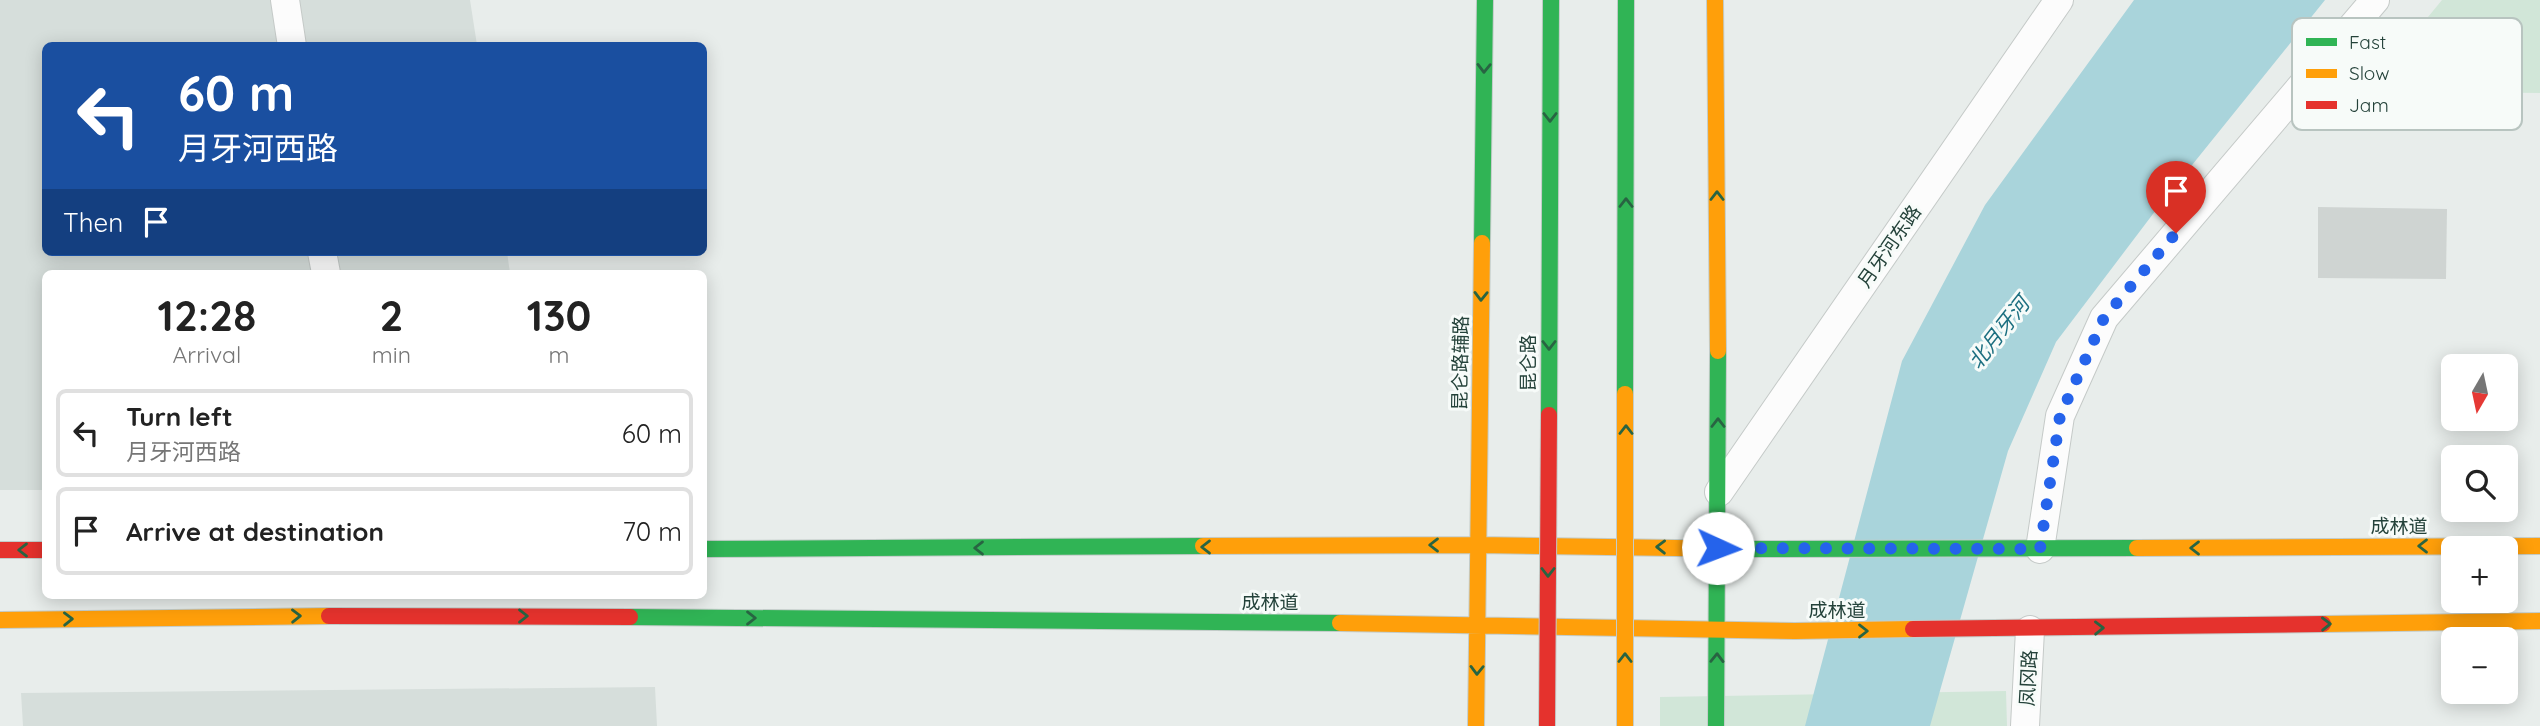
<!DOCTYPE html>
<meta charset="utf-8">
<style>
:root{--surface:#fff;--page:#f6f6f6;--text:#222;--muted:#767676;--line:#e0e0e0}
body{margin:0;font-family:Quicksand,"Noto Sans SC",sans-serif;background:var(--page);color:var(--text);height:100vh;display:flex;flex-direction:column;font-size:26px;white-space:nowrap}
*{box-sizing:border-box;margin:0}
p{font-size:23px;color:var(--muted)}
.icon{flex:none;width:38px;height:38px;fill:none;stroke:currentColor;stroke-width:2;stroke-linecap:round;stroke-linejoin:round}
.map{position:relative;flex:1;overflow:hidden}
.panel{position:absolute;left:42px;top:270px;width:665px;height:329px;display:flex;flex-direction:column;background:var(--surface);border-radius:10px;box-shadow:0 4px 18px #0003}
.panel>*{flex:none}
.banner{position:absolute;left:42px;top:42px;width:665px;height:214px;border-radius:10px;box-shadow:0 4px 18px #0003;background:#1a4fa0;color:#fff;overflow:hidden}
.needle{width:46px;rotate:189deg}
.fabs{position:absolute;left:2441px;top:354px;display:grid;gap:14px}
.fabs a{display:grid;place-items:center;width:77px;height:77px;border-radius:10px;background:var(--surface);box-shadow:0 4px 18px #0003;font-size:35px}
.pin{position:absolute;display:grid;place-items:center;width:60px;height:60px;color:#fff;margin:-72px -30px;border-radius:50% 50% 50% 0;rotate:-45deg;box-shadow:0 0 7px #0007}
.pin .icon{rotate:45deg}
.me{position:absolute;width:77px;margin:-38px;rotate:92deg;stroke-linejoin:round;filter:drop-shadow(0 0 5px #0008)}
.turn{display:flex;align-items:center;gap:24px;height:147px;padding:0 21px;font-size:32px}
.turn .icon{width:91px;height:91px;stroke-width:2.5}
.turn b{display:block;font-size:49px;line-height:60px}
.then{display:flex;align-items:center;height:66px;padding:0 21px;background:#0003;gap:14px;font-size:26px}
.eta{display:flex;justify-content:space-evenly;align-items:center;height:119px;text-align:center}
.eta b{font-size:42px;font-weight:700;line-height:49px}
ul{padding:0;list-style:none}
li{display:flex;align-items:center;gap:21px;height:88px;margin:0 14px 10px;padding:0 7px;border:4px solid var(--line);border-radius:10px}
li div{flex:1}
li b{display:block;font-size:26px}
li em{font-style:normal}
.map>svg:first-child{display:block}
.built{fill:#d6dedb}
.green{fill:#d1e6d8}
.water{fill:#a9d4db}
.building{fill:#cfd4d2}
.lines{fill:none;stroke-linecap:round;stroke-linejoin:round}
.street-casing{stroke:#c5cac8;stroke-width:30}
.fast-casing{stroke:#c3ccc9;stroke-width:18}
.slow-casing{stroke:#c3ccc9;stroke-width:18}
.jam-casing{stroke:#c3ccc9;stroke-width:18}
.street{stroke:#fcfcfc;stroke-width:28}
.fast{stroke:#30b455;stroke-width:16}
.slow{stroke:#ff9f0a;stroke-width:16}
.jam{stroke:#e5322d;stroke-width:16}
.fast-bridge-casing{stroke:#c3ccc9;stroke-width:18;stroke-linecap:butt}
.slow-bridge-casing{stroke:#c3ccc9;stroke-width:18;stroke-linecap:butt}
.jam-bridge-casing{stroke:#c3ccc9;stroke-width:18;stroke-linecap:butt}
.fast-bridge{stroke:#30b455;stroke-width:16}
.slow-bridge{stroke:#ff9f0a;stroke-width:16}
.jam-bridge{stroke:#e5322d;stroke-width:16}
.oneway{stroke:#286442}
.route{stroke:#2563eb;stroke-width:12;stroke-dasharray:0 21.6}
.labels{text-anchor:middle;stroke-width:6;stroke-linejoin:round;paint-order:stroke}
.street-label{font-size:19px;fill:#24423a;stroke:#f7fbf9}
.water-label{font-size:21px;font-style:italic;fill:#1c6f80;stroke:#f7fbf9}
.key{fill:#f7fbf9;stroke:#b8c4c0;stroke-width:2}
.key-label{font-size:19px;fill:#24423a}
</style>
<div class="map">
<svg width="2540" height="726" viewBox="0 0 2540 726">
<rect width="100%" height="100%" fill="#e8edeb"/>
<!-- built -->
<path class="built" d="M0 0H470L477 45 46 46V252H507L510 273H46L45 490H0Z
M655 687 657 726H23L21 693Z"/>
<!-- green -->
<path class="green" d="M2442 0H2540V93L2367 91Z
M2006 691 2007 726H1660V697Z"/>
<!-- water -->
<path class="water" d="M2134 0H2325L2159 206 2056 342 2008 451 1930 726H1805L1902 361 1985 205Z"/>
<!-- building -->
<path class="building" d="M2318 207 2447 209 2446 279 2318 278Z"/>
<g class="lines">
<defs>
<path id="street" d="M285 0 292 46
M322 252 326 273
M1719 492 2059 0
M2040 549 2060 416 2104 318 2375 0
M2025 726 2030 630"/>
<path id="fast" d="M1482 243 1485 0
M704 549 1203 546
M1742 549 2137 548
M630 617 1340 623
M1716 726 1718 351"/>
<path id="slow" d="M1715 0 1718 351
M1203 546 1478 545 1742 549
M2137 548 2540 546
M0 620 329 616
M1340 623 1795 631 1913 629
M2323 624 2540 621
M1476 726 1482 243"/>
<path id="jam" d="M0 550H46
M329 616 630 617
M1913 629 2323 624"/>
</defs>
<!-- street casing -->
<use href="#street" class="street-casing"/>
<!-- fast casing -->
<use href="#fast" class="fast-casing"/>
<!-- slow casing -->
<use href="#slow" class="slow-casing"/>
<!-- jam casing -->
<use href="#jam" class="jam-casing"/>
<!-- street -->
<use href="#street" class="street"/>
<!-- fast -->
<use href="#fast" class="fast"/>
<!-- slow -->
<use href="#slow" class="slow"/>
<!-- jam -->
<use href="#jam" class="jam"/>
<defs>
<path id="fast-bridge" d="M1625 394 1626 0
M1549 415 1551 0"/>
<path id="slow-bridge" d="M1625 726V394"/>
<path id="jam-bridge" d="M1547 726 1549 415"/>
</defs>
<!-- fast-bridge casing -->
<use href="#fast-bridge" class="fast-bridge-casing"/>
<!-- slow-bridge casing -->
<use href="#slow-bridge" class="slow-bridge-casing"/>
<!-- jam-bridge casing -->
<use href="#jam-bridge" class="jam-bridge-casing"/>
<!-- fast-bridge -->
<use href="#fast-bridge" class="fast-bridge"/>
<!-- slow-bridge -->
<use href="#slow-bridge" class="slow-bridge"/>
<!-- jam-bridge -->
<use href="#jam-bridge" class="jam-bridge"/>
</g>
<!-- one-way arrows -->
<defs><path id="oneway-chevron" d="M-2-3.5L2.5 0L-2 3.5" fill="none" stroke-width="1.6" stroke-linecap="round" stroke-linejoin="round" transform="scale(1.75)"/></defs>
<g class="oneway">
<use href="#oneway-chevron" transform="translate(1484 68) rotate(91)"/>
<use href="#oneway-chevron" transform="translate(1550 117) rotate(90)"/>
<use href="#oneway-chevron" transform="translate(1717 196) rotate(-90)"/>
<use href="#oneway-chevron" transform="translate(1626 203) rotate(-90)"/>
<use href="#oneway-chevron" transform="translate(1481 296) rotate(91)"/>
<use href="#oneway-chevron" transform="translate(1549 345) rotate(90)"/>
<use href="#oneway-chevron" transform="translate(1718 423) rotate(-90)"/>
<use href="#oneway-chevron" transform="translate(1626 430) rotate(-90)"/>
<use href="#oneway-chevron" transform="translate(1434 545) rotate(180)"/>
<use href="#oneway-chevron" transform="translate(2423 546) rotate(180)"/>
<use href="#oneway-chevron" transform="translate(1206 547) rotate(180)"/>
<use href="#oneway-chevron" transform="translate(1661 547) rotate(-179)"/>
<use href="#oneway-chevron" transform="translate(979 548) rotate(180)"/>
<use href="#oneway-chevron" transform="translate(2195 548) rotate(180)"/>
<use href="#oneway-chevron" transform="translate(23 550) rotate(-180)"/>
<use href="#oneway-chevron" transform="translate(1548 572) rotate(90)"/>
<use href="#oneway-chevron" transform="translate(296 616) rotate(-1)"/>
<use href="#oneway-chevron" transform="translate(523 616)"/>
<use href="#oneway-chevron" transform="translate(751 618)"/>
<use href="#oneway-chevron" transform="translate(68 619) rotate(-1)"/>
<use href="#oneway-chevron" transform="translate(2326 624) rotate(-1)"/>
<use href="#oneway-chevron" transform="translate(2099 628) rotate(-1)"/>
<use href="#oneway-chevron" transform="translate(1863 631)"/>
<use href="#oneway-chevron" transform="translate(1625 658) rotate(-90)"/>
<use href="#oneway-chevron" transform="translate(1717 658) rotate(-89)"/>
<use href="#oneway-chevron" transform="translate(1477 670) rotate(91)"/>
</g>
<g class="lines">
<!-- route -->
<path class="route" d="M1718 548 2040 549 2060 416 2104 318 2176 233"/>
</g>
<g class="labels">
<!-- street labels -->
<g class="street-label">
<text transform="translate(1889 246) rotate(-55)" y="7">月牙河东路</text>
<text transform="translate(1460 363) rotate(-89)" y="7">昆仑路辅路</text>
<text transform="translate(1528 363) rotate(-90)" y="7">昆仑路</text>
<text x="2399" y="533">成林道</text>
<text x="1270" y="609">成林道</text>
<text x="1837" y="617">成林道</text>
<text transform="translate(2028 678) rotate(-87)" y="7">凤冈路</text>
</g>
<!-- water labels -->
<g class="water-label">
<text transform="translate(1999 333) rotate(-52)" y="7">北月牙河</text>
</g>
</g>
<!-- legend -->
<rect x="2292" y="18" width="230" height="112" rx="10" class="key"/>
<rect x="2306" y="38" width="31" height="8" fill="#30b455"/>
<rect x="2306" y="69" width="31" height="9" fill="#ff9f0a"/>
<rect x="2306" y="101" width="31" height="8" fill="#e5322d"/>
<g class="key-label">
<text x="2349" y="49">Fast</text>
<text x="2349" y="80">Slow</text>
<text x="2349" y="112">Jam</text>
</g>
</svg>
<div class="fabs">
<a><svg class="needle" viewBox="-14 -14 28 28"><path d="M0-13l5 13h-10z" fill="#e53935"/><path d="M0 13l5-13h-10z" fill="#767676"/></svg></a>
<a><svg class="icon" aria-label="search" viewBox="0 0 24 24"><circle cx="10" cy="10" r="6"/><path d="M15 15l6 6"/></svg></a>
<a>+</a>
<a>−</a>
</div>
<div class="pin" style="left:2176px;top:233px;background:#d93025"><svg class="icon" aria-label="arrive" viewBox="0 0 24 24"><path d="M6 21V4h12l-3 4 3 4H6"/></svg></div>
<svg class="me" style="left:1718px;top:548px" viewBox="-20 -20 40 40"><circle r="19" fill="#fff"/><path d="M0-13L10 11 0 6-10 11z" fill="#2563eb"/></svg>
<div class="banner">
<div class="turn"><svg class="icon" aria-label="left" viewBox="0 0 24 24"><path d="M17 20v-9H6M10 6l-5 5 5 5"/></svg><div><b>60 m</b>月牙河西路</div></div>
<div class="then">Then<svg class="icon" aria-label="arrive" viewBox="0 0 24 24"><path d="M6 21V4h12l-3 4 3 4H6"/></svg></div>
</div>
<section class="panel">
<div class="eta">
<div><b>12:28</b><p>Arrival</p></div>
<div><b>2</b><p>min</p></div>
<div><b>130</b><p>m</p></div>
</div>
<ul>
<li><svg class="icon" aria-label="left" viewBox="0 0 24 24"><path d="M17 20v-9H6M10 6l-5 5 5 5"/></svg><div><b>Turn left</b><p>月牙河西路</p></div><em>60 m</em></li>
<li><svg class="icon" aria-label="arrive" viewBox="0 0 24 24"><path d="M6 21V4h12l-3 4 3 4H6"/></svg><div><b>Arrive at destination</b></div><em>70 m</em></li>
</ul>
</section>
</div>
